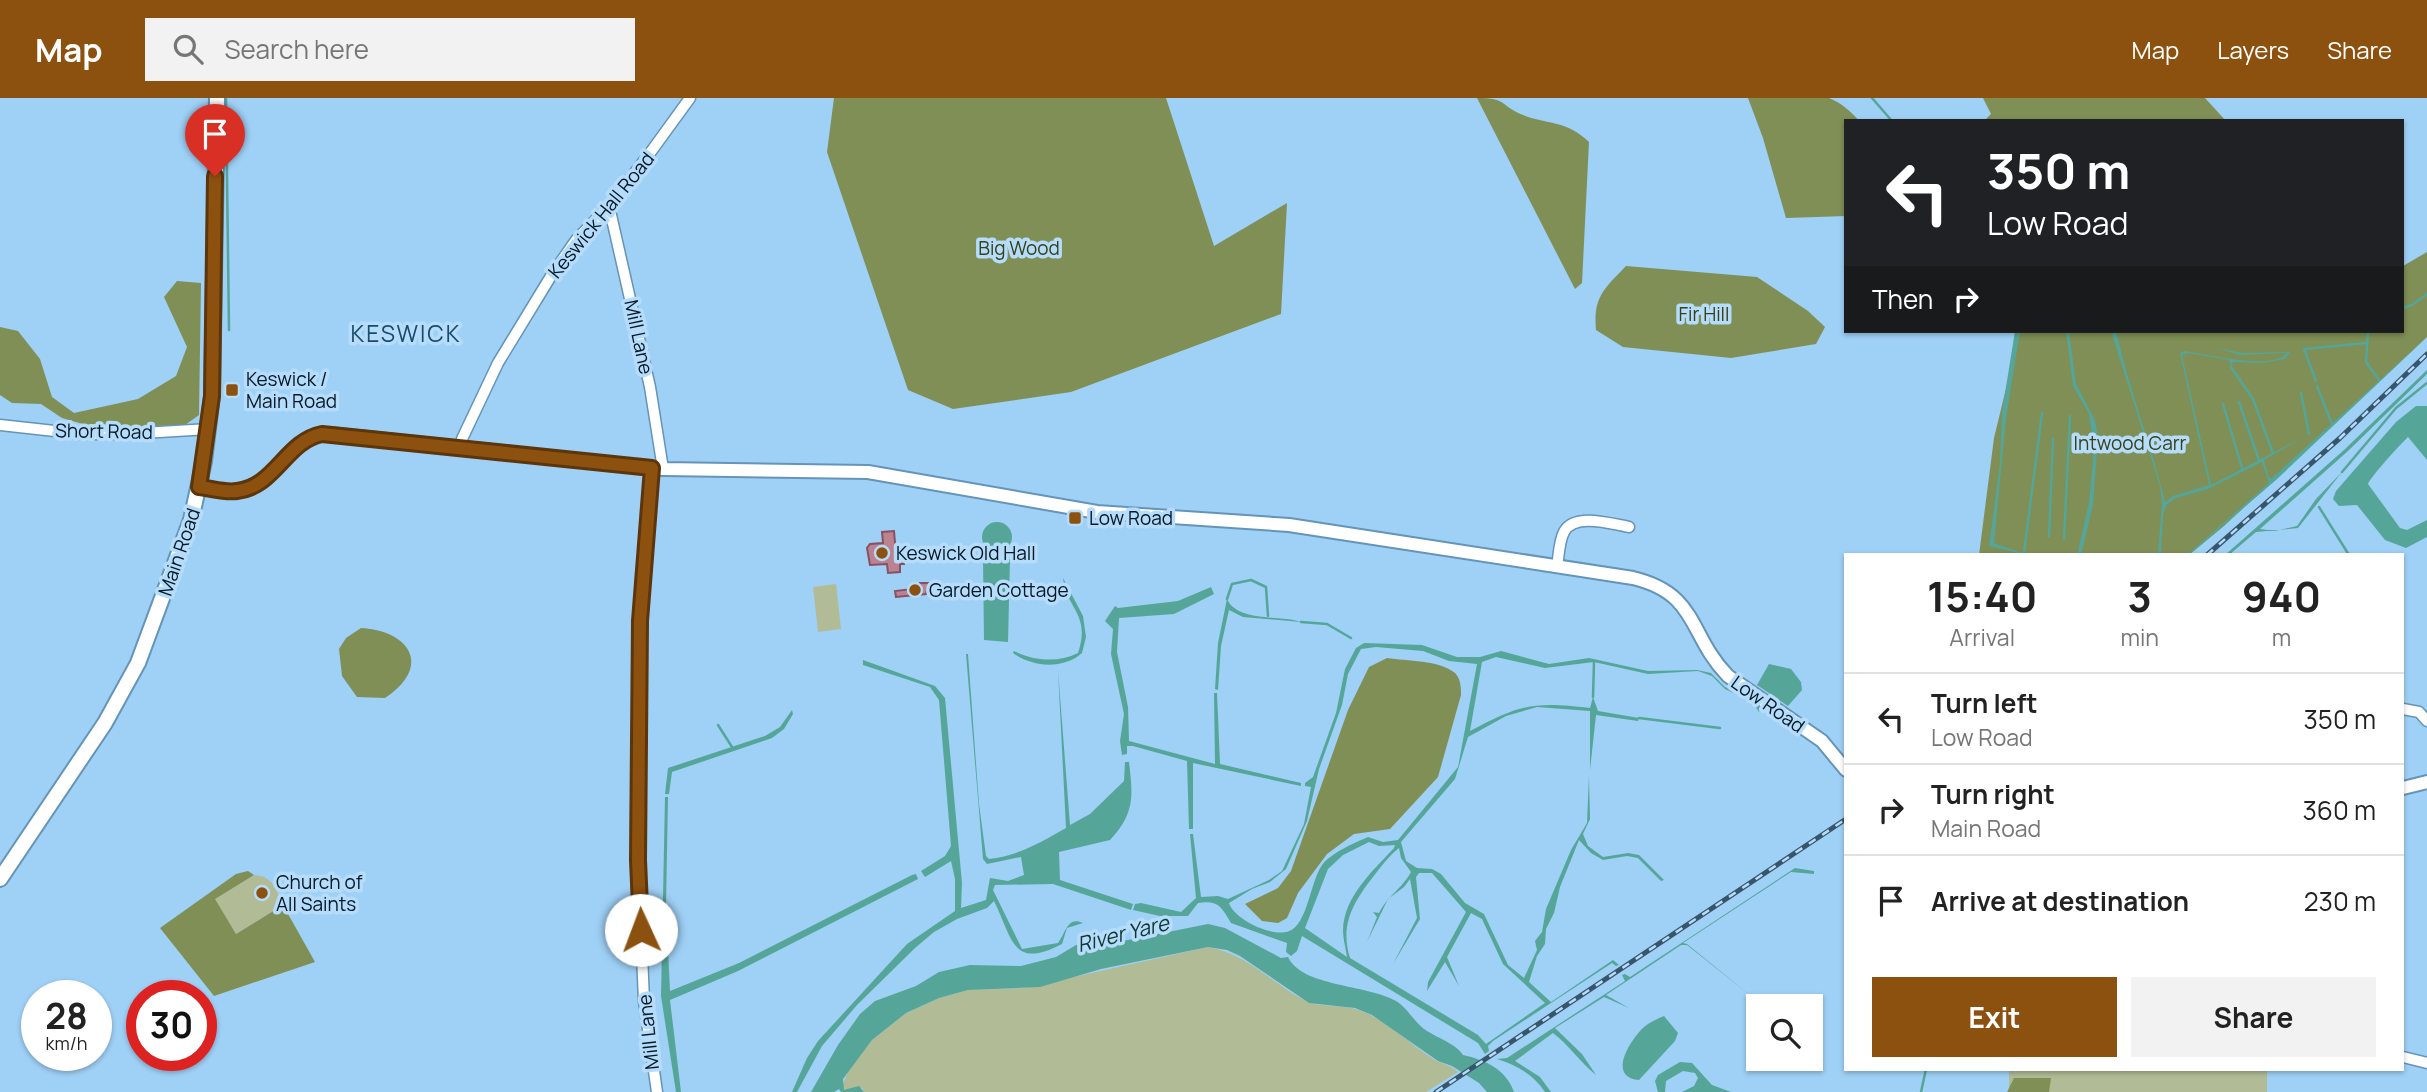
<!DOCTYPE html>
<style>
:root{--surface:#fff;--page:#f2f2f2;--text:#222;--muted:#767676;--line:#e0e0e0;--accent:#8d510f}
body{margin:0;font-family:Manrope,sans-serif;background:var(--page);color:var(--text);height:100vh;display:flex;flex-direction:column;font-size:26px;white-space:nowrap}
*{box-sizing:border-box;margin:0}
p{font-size:23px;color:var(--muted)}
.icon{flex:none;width:38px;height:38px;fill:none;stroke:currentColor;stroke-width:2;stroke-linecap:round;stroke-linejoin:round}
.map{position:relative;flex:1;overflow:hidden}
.drawer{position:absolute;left:1844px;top:455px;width:560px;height:518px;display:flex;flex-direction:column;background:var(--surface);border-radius:0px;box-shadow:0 2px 5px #0004}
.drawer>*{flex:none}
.banner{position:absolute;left:1844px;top:21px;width:560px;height:214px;border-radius:0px;box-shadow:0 2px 5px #0004;background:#202124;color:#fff;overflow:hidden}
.buttons{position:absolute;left:1746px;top:896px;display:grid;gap:14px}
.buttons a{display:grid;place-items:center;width:77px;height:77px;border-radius:0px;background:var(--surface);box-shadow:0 2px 5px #0004;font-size:35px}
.speed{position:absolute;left:21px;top:882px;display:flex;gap:14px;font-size:35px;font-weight:700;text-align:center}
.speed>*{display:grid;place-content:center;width:91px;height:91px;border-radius:50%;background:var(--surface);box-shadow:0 2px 5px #0004;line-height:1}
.speed small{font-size:18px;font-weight:400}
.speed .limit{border:10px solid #d22;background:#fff;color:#111}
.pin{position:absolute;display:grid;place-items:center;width:60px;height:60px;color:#fff;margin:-72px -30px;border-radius:50% 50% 50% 0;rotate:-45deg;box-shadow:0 0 7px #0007}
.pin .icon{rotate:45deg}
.me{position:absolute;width:77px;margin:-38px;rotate:358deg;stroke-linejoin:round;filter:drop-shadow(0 0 5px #0008)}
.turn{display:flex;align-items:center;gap:24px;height:147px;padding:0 28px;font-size:32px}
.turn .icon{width:91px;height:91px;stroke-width:2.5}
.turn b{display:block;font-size:49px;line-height:60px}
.then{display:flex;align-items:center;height:66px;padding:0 28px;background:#0003;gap:14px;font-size:26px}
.eta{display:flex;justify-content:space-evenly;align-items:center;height:119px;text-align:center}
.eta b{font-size:42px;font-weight:700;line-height:49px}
.cta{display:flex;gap:14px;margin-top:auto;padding:14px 28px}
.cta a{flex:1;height:80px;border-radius:0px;background:var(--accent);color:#fff;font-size:28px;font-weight:700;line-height:80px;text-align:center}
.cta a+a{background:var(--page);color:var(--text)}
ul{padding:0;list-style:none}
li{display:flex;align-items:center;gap:21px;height:91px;padding:0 28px;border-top:2px solid var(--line)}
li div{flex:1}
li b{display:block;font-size:26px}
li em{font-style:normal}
header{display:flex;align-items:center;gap:42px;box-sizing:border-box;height:98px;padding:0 35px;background:var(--accent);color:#fff}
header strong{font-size:33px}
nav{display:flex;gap:38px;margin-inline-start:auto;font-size:24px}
.search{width:490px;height:63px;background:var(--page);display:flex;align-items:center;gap:18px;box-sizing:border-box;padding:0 24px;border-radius:0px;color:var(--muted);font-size:26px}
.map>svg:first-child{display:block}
.green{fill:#b1bc97}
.forest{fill:#7f8f55}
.water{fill:#55a698;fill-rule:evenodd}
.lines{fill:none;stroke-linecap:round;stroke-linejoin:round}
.stream{stroke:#55a698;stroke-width:2.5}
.building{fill:#bb8292;stroke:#865161;stroke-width:2}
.minor-casing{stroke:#6494b7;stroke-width:13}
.tertiary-casing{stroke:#6494b7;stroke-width:16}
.secondary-casing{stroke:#6494b7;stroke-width:18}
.minor{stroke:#fff;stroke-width:10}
.tertiary{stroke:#fff;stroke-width:12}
.secondary{stroke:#fff;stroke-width:14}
.rail-casing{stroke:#38566b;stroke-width:5}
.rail{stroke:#b5dcfa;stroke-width:2.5;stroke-dasharray:8;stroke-linecap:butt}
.route-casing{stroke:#5c350a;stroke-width:18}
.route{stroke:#8d510f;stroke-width:12}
.poi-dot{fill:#8d510f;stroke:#b5dcfa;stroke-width:2.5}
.labels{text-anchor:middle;stroke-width:7;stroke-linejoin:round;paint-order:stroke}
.street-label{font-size:19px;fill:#041724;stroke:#b5dcfa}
.park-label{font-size:19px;fill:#374115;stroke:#b5dcfa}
.poi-label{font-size:19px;fill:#041724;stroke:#b5dcfa;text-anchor:start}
.water-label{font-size:21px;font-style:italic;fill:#103731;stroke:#b5dcfa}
.quarter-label{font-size:23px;letter-spacing:2px;fill:#1a4a69;stroke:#b5dcfa}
</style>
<header>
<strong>Map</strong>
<div class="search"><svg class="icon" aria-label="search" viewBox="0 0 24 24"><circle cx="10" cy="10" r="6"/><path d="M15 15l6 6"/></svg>Search here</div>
<nav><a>Map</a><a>Layers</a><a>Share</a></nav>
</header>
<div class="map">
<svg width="2427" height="994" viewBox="0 0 2427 994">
<rect width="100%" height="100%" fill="#9fd0f6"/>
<!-- green -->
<path class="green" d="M836 486 841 531 818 534 813 489Z
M254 777C273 778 276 791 283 807L236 836 214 801Z
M1208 849C1248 856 1271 885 1306 903 1321 910 1342 906 1359 912 1387 922 1409 946 1435 962 1443 966 1451 967 1458 974L1426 994H864L862 990 844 993 842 989 848 973 872 942 906 915 939 900 968 892 1024 890Z
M2009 971H2267V994H2009Z"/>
<!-- forest -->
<path class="forest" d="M834 0H1166L1214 148 1287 105 1281 216 1071 294 953 311 908 292 827 54Z
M1477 0C1508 0 1499 7 1523 17 1549 27 1567 22 1589 44L1582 185 1575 191Z
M1748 0H1829C1841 5 1851 13 1859 23H1846V118L1786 120 1763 40Z
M1983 0H2205L2226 23H1984L1991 16Z
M2427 154V239L2224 428 2189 457H1979L1994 340 2020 233H2403V168Z
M1626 168 1757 179 1808 213 1825 229 1816 246 1731 260 1623 249 1596 232C1593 199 1604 191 1626 168Z
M177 183 201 185 199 317 185 327 97 330 62 320 41 306 12 305 0 297V229L18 233 40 261 52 299 74 315 138 301 176 278 187 249 164 199Z
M361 530C411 533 432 569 385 600L357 599 342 578 339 551 346 540Z
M1387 560C1407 563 1439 562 1455 575 1461 581 1461 590 1461 597L1438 679 1390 731 1354 736 1327 756 1298 795 1287 820 1278 825 1262 823 1245 806 1278 790 1291 773 1348 612 1369 569Z
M248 773 254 777 215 801 236 836 283 807 315 864 214 898 160 830 236 776Z
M2014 980H2051L2049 994H2007Z"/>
<!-- water -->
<path class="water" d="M2015 233H2020L2006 321 1994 445 2028 457 1989 448 2000 365 2002 314Z
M2066 233H2069L2076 286 2095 322 2098 340 2093 407 2081 457H2077L2089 405 2094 351 2089 316 2073 288Z
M2111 233H2115L2118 241C2131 297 2152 349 2165 404L2173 398 2209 387 2180 255 2185 253C2207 256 2273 273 2287 255L2240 257 2216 250 2243 255 2290 254 2285 261 2262 265 2233 264 2231 269 2229 262 2189 255 2182 257 2211 387 2309 336 2264 362 2269 380H2272L2427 239 2276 382 2189 457H2187L2269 385 2262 364 2208 391 2176 400 2167 406 2163 417 2161 457H2147L2158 455 2162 405 2160 388Z
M2427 272V276L2348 353 2260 431 2275 433 2297 428 2316 401 2342 374 2298 430 2256 434 2229 457H2225L2344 352Z
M2416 308H2427V362L2408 339C2400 347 2371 378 2368 386L2400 430 2407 432 2427 422V439L2406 450 2385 442 2357 407 2339 408 2333 401 2336 393 2396 324Z
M982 439a15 15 0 1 1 30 0a15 15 0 1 1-30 0Z
M983 461H1010L1008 544 984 542Z
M1063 480 1083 518 1086 539 1082 555C1064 571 1033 570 1013 555L1014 553C1034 563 1058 565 1078 555 1091 516 1067 512 1063 480Z
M1211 489 1214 496 1174 516 1119 520 1117 554 1128 609 1129 643 1215 666 1214 595H1217L1220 666 1301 685V688L1193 665V731H1189L1187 663 1133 648H1127V656L1122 657 1120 643 1124 616 1111 556 1113 531 1105 523 1115 508 1118 510 1178 503Z
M1227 501C1237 524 1280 517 1301 524L1243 519 1229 512 1221 548 1218 592 1215 591 1218 545Z
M1364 545 1422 547 1457 559H1480L1501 553 1549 566 1589 560 1648 573 1697 572 1711 575 1725 589 1761 606 1759 614 1753 604 1725 591 1712 578 1698 573 1648 576 1594 564 1545 570 1496 559 1482 564 1470 633C1520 607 1532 603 1590 610L1593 599 1598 613 1639 620 1638 623 1596 617 1590 672V613L1537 609 1506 618 1468 639 1455 681 1401 744 1406 763 1417 770 1432 771 1441 776 1465 805 1484 816 1508 867 1524 880 1537 852 1535 843 1542 834 1546 811 1571 752 1587 725 1589 678 1590 721 1583 736 1588 748 1603 759 1628 755 1639 757 1664 782 1661 783 1638 760 1627 758 1603 762 1591 755 1579 742 1560 789 1554 815 1546 831 1545 846 1537 858 1529 884 1551 904 1613 862 1619 867 1616 868 1612 865 1493 943 1488 948 1489 953 1485 956 1478 945 1302 838 1297 853 1291 858 1286 854 1287 845 1231 825C1221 808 1218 802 1198 805L1188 818H1160L1133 812 1135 806 1141 805 1181 814 1196 800 1190 736H1193L1201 799 1218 798 1228 801 1269 782 1282 773 1304 726 1311 689 1305 688V685L1313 679 1336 615 1345 571 1356 550ZM1376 549 1423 553 1449 563 1477 566 1458 669 1398 742 1383 744 1368 739C1354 745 1331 755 1322 767 1311 783 1308 820 1293 831 1278 843 1234 822 1229 805L1252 791 1270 784 1286 771 1307 723 1319 671 1342 607 1348 576 1361 551ZM1369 744 1379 748 1395 747 1394 750C1373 773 1344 798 1343 832 1343 841 1346 851 1347 859L1305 830 1328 771 1343 757ZM1399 750 1401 760 1411 774C1401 792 1389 796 1379 815L1373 814 1377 819 1367 844 1388 801 1404 789 1410 781 1417 820 1393 866 1420 821 1416 779 1419 775H1432L1466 814 1428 884 1427 893 1445 864 1459 888 1447 859 1471 815 1482 821 1503 866 1545 905 1486 946 1478 937 1350 860C1339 825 1355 802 1376 775 1383 766 1390 757 1399 750Z
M966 556H968L979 706 986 758 989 761C1018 758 1041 744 1066 730L1058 572 1070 727 1090 716 1124 683 1125 664H1129C1133 698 1135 715 1110 742L1059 754 1060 782 1133 806 1131 812 1053 786 995 787 993 792 1022 851 1058 845C1066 835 1067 818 1083 825L1067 830 1062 846C1011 873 1012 838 994 803L987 810 957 821 934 834 915 850 857 907 822 948 797 994H792L807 960 818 943 907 846 955 813V781L951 763 925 779 921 773 945 758 951 748 939 602 930 589 863 567V562L935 588 945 600 962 785 961 810 986 802 990 780 1008 783 1024 777 1021 759 987 766 983 761Z
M1769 566 1791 571 1801 584 1802 592 1788 608 1757 587Z
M792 612 793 616 784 631 772 640 672 674 669 696H665L668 670 765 638 780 629Z
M665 699H668L666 808 670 893 739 865 912 777 916 776 918 781 738 873 670 902 681 994H676L661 898Z
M1795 770 1814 773V776L1791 774 1683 845 1687 846 1751 898 1687 847H1681L1606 897 1629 910 1604 899 1555 930 1582 956 1596 977C1580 964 1569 947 1553 935L1515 963 1540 979 1551 994H1545C1534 977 1515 966 1497 961L1507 960 1625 883 1622 877 1625 876 1630 879Z
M1208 826 1225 830 1281 860 1288 859C1302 889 1366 886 1396 903 1409 911 1414 925 1427 933 1438 940 1456 946 1463 957 1485 962 1506 971 1514 994H1487L1479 985 1452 968 1438 963 1372 917 1355 910 1309 905 1240 858 1227 852 1208 849 1101 871 1040 889 968 892 939 900 906 915 872 942 843 981 844 992 859 988 864 994H841L839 991 834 994H811L838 947 860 916 875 903 916 888 939 874 970 867 1021 868 1056 859 1076 847 1128 842Z
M1664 918 1678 935 1675 943 1639 982C1606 979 1631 941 1644 929 1650 924 1657 921 1664 918Z
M1680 964 1692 965 1712 987 1731 994H1682L1694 988 1698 980 1695 975 1683 973 1666 983 1665 994H1658L1655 983 1658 977Z"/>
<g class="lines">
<!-- stream -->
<path class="stream" d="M226 0 229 232
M1872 0 1892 23
M2403 210 2412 207 2427 196
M2368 233 2366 264 2379 282
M2231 269 2253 301 2273 355
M2316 283 2304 251 2366 245
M2317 288 2332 326
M2301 295 2309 336
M2239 304 2259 362
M2223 306 2242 370
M2342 374 2396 310 2427 285
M2319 409 2349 457
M2049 438 2053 341
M2064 441 2070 318
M2024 455 2042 315
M1989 457H1998
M1227 501 1232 486 1251 482 1266 489 1268 518
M1301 524 1327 526 1351 540
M1593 599 1594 564
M1639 620 1720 630
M718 627 732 649
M1921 994 1926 971"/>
</g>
<!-- building -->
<path class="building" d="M894 433 896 457H904V466H900V474L888 475 887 466 870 467 867 450 870 446 883 445 882 434Z
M920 485H929L926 496 896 499 895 493 921 490Z"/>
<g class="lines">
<defs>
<path id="minor" d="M609 108 650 289 663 371
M0 327 82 336H126L209 331
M461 350 462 341 498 265 551 178 576 142 609 108 650 55 690 0
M652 370 640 523 638 762 644 903 657 994
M1557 468C1559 457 1559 443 1564 434 1574 414 1612 426 1629 429
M2403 611 2419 614 2427 623
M2403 959 2427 965"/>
<path id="tertiary" d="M199 389C212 390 225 395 238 393 278 388 288 336 330 336L663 371 868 374 1097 414 1289 427 1633 480C1699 496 1688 537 1728 578L1822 643 1846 672
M2403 690 2427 684"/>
<path id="secondary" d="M0 781 105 625 138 565 191 422 204 363 212 298 217 0"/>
</defs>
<!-- minor casing -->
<use href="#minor" class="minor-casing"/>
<!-- tertiary casing -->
<use href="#tertiary" class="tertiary-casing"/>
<!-- secondary casing -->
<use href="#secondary" class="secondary-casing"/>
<!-- minor -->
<use href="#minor" class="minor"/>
<!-- tertiary -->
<use href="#tertiary" class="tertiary"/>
<!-- secondary -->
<use href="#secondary" class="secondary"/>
<defs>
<path id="rail" d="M2207 457 2340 340 2427 256
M1436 994 1846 721"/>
</defs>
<!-- rail casing -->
<use href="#rail" class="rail-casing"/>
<!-- rail -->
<use href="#rail" class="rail"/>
</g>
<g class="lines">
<defs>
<path id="route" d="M215 78 212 298 199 389C211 390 224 395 237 393 275 389 286 343 322 336L652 370 640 523 638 762 641 832"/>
</defs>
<!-- route casing -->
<use href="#route" class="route-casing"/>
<!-- route -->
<use href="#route" class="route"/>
</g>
<!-- markers -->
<g class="poi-dot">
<rect x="225" y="285" width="14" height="14" rx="3.5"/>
<rect x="1068" y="413" width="14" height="14" rx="3.5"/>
<circle cx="882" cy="455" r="7"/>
<circle cx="915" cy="492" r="7"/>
<circle cx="262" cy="795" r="7"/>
</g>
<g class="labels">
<!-- street labels -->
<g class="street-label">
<text transform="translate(601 117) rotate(-51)" y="7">Keswick Hall Road</text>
<text transform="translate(639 239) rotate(78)" y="7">Mill Lane</text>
<text transform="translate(104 333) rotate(1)" y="7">Short Road</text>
<text transform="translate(179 454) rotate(-71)" y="7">Main Road</text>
<text transform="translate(1768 606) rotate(35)" y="7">Low Road</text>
<text transform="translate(648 934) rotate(-96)" y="7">Mill Lane</text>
</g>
<!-- park labels -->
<g class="park-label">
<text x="1019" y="157">Big Wood</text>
<text x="1704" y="223">Fir Hill</text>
<text x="2130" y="352">Intwood Carr</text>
</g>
<!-- poi labels -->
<g class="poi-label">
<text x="246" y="288">Keswick /<tspan x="246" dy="22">Main Road</tspan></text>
<text x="1089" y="427">Low Road</text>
<text x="896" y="462">Keswick Old Hall</text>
<text x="929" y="499">Garden Cottage</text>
<text x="276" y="791">Church of<tspan x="276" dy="22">All Saints</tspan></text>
</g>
<!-- water labels -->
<g class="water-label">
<text transform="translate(1123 836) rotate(-14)" y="7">River Yare</text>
</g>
<!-- quarter labels -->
<g class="quarter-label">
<text x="406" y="244">KESWICK</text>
</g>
</g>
</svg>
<div class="buttons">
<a><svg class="icon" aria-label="search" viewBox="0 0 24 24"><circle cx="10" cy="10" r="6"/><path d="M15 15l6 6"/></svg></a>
</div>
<div class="speed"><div>28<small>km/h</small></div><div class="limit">30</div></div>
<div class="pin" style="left:215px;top:78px;background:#d93025"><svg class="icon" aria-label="arrive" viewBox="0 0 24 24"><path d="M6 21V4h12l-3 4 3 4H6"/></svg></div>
<svg class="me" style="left:641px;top:832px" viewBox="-20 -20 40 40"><circle r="19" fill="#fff"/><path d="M0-13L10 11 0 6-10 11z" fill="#8d510f"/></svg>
<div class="banner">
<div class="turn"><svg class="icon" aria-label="left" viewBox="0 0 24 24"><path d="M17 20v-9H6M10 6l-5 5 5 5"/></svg><div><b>350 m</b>Low Road</div></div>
<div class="then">Then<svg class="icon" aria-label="right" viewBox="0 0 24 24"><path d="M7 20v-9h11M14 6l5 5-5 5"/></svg></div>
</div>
<section class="drawer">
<div class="eta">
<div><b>15:40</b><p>Arrival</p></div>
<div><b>3</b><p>min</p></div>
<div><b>940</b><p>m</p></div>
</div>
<ul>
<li><svg class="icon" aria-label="left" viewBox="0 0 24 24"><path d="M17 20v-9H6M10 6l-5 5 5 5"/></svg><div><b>Turn left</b><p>Low Road</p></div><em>350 m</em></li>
<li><svg class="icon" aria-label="right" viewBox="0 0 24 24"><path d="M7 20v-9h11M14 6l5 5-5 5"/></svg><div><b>Turn right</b><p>Main Road</p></div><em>360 m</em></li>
<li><svg class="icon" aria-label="arrive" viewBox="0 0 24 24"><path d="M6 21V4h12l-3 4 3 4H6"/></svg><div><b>Arrive at destination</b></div><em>230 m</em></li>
</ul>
<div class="cta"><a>Exit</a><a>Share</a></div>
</section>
</div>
